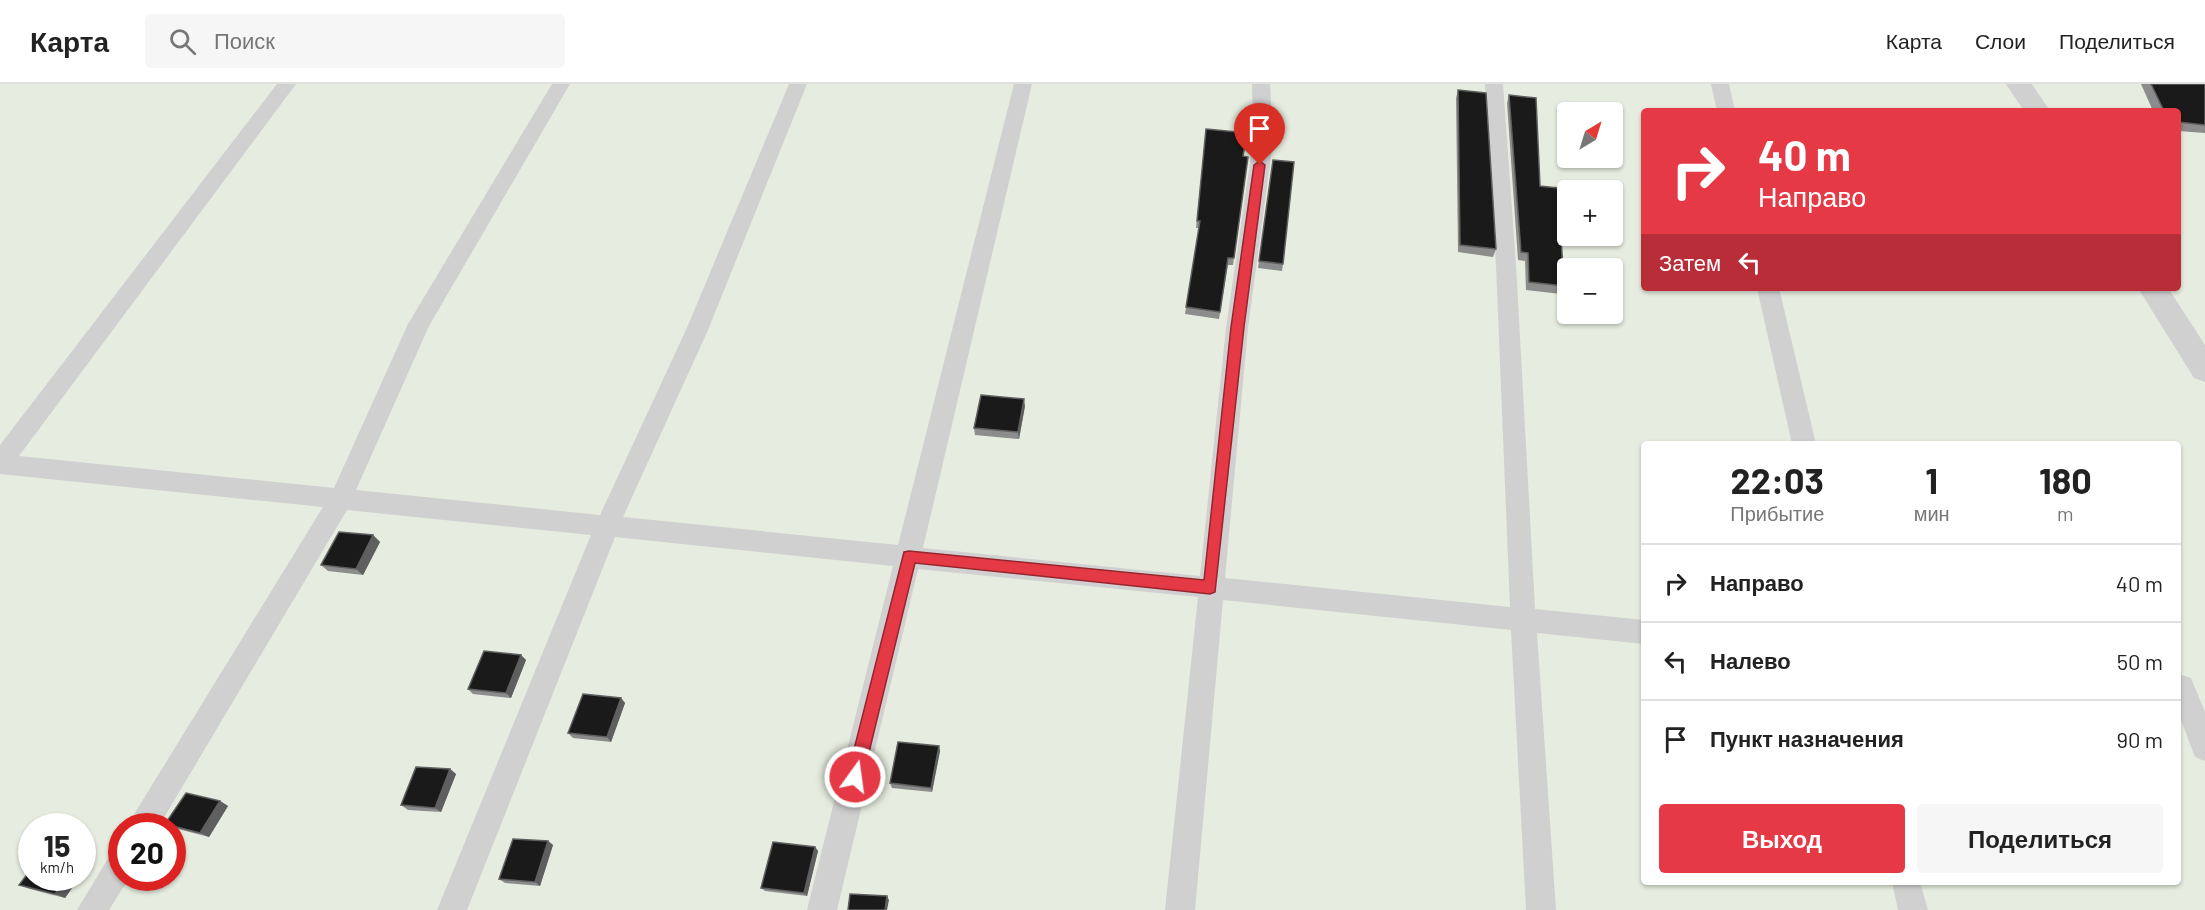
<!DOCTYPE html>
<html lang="ru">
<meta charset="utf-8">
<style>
:root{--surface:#fff;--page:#f6f6f6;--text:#222;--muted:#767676;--line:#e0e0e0;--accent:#e63946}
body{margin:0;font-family:Barlow,sans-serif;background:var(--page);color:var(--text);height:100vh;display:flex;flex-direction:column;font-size:22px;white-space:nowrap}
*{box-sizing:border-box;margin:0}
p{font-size:20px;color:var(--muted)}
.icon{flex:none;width:33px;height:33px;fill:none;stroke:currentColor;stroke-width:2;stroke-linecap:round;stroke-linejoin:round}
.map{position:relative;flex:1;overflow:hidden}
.side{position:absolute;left:1641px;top:357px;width:540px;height:444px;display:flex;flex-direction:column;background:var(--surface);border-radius:6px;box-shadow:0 2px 4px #0004}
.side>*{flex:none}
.banner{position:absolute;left:1641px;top:24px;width:540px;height:183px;border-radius:6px;box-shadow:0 2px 4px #0004;background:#e63946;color:#fff;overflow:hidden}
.needle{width:39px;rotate:38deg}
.buttons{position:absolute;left:1557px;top:18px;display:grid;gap:12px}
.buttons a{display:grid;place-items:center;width:66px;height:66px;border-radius:6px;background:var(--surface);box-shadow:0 2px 4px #0004;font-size:30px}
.speed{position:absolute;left:18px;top:729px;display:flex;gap:12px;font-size:30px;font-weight:700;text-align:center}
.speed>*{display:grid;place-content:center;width:78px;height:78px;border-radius:50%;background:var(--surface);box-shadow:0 2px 4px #0004;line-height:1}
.speed small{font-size:15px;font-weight:400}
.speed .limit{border:9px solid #d22;background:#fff;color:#111}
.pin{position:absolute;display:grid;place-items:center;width:51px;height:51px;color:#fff;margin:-62px -26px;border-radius:50% 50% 50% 0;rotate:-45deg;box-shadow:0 0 6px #0007}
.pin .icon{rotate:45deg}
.me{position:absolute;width:66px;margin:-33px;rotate:14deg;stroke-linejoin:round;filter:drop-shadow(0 0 4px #0008)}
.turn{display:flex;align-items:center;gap:21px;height:126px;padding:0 18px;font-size:27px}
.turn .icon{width:78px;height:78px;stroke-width:2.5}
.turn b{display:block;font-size:42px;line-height:51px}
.then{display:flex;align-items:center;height:57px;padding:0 18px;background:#0003;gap:12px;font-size:22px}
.eta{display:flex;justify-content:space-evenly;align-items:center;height:102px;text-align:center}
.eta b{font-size:36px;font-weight:700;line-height:42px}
.primary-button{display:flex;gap:12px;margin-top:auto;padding:12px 18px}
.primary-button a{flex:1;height:69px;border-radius:6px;background:var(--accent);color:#fff;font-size:24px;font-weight:700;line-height:69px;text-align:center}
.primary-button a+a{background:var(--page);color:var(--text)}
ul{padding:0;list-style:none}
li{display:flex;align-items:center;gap:18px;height:78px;padding:0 18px;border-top:2px solid var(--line)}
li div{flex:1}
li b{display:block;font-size:22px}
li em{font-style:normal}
header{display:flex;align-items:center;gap:36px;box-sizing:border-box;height:84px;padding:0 30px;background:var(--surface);border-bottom:2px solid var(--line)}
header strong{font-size:28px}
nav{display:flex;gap:33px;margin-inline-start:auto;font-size:21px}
.search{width:420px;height:54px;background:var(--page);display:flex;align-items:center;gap:15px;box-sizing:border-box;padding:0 21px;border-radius:6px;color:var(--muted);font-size:22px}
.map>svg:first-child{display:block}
.green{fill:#e6ecdf;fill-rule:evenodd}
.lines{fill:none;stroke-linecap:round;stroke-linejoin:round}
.lane{fill:#d0d0d0;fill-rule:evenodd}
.street{fill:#d0d0d0;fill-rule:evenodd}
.wall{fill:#8c8c8c}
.shaded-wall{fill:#5f5f5f}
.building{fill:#1a1a1a;stroke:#5f5f5f;stroke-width:1.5}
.route{fill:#e63946;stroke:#96252e;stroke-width:1.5}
</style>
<header>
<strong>Карта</strong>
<div class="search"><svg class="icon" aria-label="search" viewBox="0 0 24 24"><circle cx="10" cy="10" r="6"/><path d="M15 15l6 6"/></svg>Поиск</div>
<nav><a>Карта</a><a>Слои</a><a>Поделиться</a></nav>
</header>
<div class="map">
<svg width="2205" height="826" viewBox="0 0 2205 826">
<rect width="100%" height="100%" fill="#fff"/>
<!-- green -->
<path class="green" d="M0 0H2205V826H0ZM1644 27H2178V204H1644ZM1568 28H1612V74H1568ZM1568 106H1612V152H1568ZM1568 184H1612V230H1568ZM1644 360H2178V798H1644ZM32 742H82V794H32ZM122 742H172V794H122Z"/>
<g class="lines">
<!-- lane -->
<path class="lane" d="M277 0H296L19 372 334 404 408 240 552 0H570L429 242 356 406 600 431 686 246 789 0H807L708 246 623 433 898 461 1014 0H1032L923 464 1200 492 1226 244 1253 58 1252 0H1270L1273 58 1248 244 1225 494 1510 523 1496 181 1485 0H1503L1516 181 1535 525 1644 536V560L1537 549 1556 826H1526L1511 546 1223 516 1195 826H1165L1198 513 918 485 837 826H807L893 482 615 453 467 826H437L591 451 347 426 159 742H129L133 732 323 423 0 390V361Z
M1711 0H1729L1735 27H1717Z
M1757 204H1779L1816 360H1792Z
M2182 591 2191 594 2205 628V677L2195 673 2178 628V592Z
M122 764V794H129L109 826H77L112 768Z
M1892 798H1920L1928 826H1898Z"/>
<!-- street -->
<path class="street" d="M2006 0H2032L2050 27H2024Z
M2138 204H2168L2205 261V298L2194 294Z"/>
</g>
<!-- wall -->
<path class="wall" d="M2141 0H2205V49L2178 47V27H2153Z
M1458 6 1496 165 1493 173 1458 168 1456 14Z
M1509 11 1540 102 1564 202 1561 210 1526 206 1525 177 1518 176 1507 19Z
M1206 45 1244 72 1248 73 1233 181H1228L1219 235 1185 230 1199 144H1196Z
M1273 76 1283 180 1282 187 1258 184Z
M1025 322 1019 355 975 351 974 344Z
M373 451 380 458 363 491 328 487 321 481Z
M521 571 526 576 511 614 473 610 468 605Z
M621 614 625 619 611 658 573 654 568 649Z
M939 662 940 667 932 708 892 704 890 699Z
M450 685 456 690 441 728 408 726 401 721Z
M220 717 228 722 209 753 174 744 172 742H170L165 740Z
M548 757 553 761 540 802 505 799 499 795Z
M815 763 818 767 807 812 765 807 761 804Z
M32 794H79L65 814 30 805 19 801Z"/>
<!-- shaded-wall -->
<path class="shaded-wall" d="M1024 315 1025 322 1019 355 1018 348Z
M373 451 380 458 363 491 356 485Z
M521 571 526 576 511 614 506 609Z
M621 614 625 619 611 658 607 653Z
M939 662 940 667 932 708 931 704Z
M450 685 456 690 441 728 435 724Z
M220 717 228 722 209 753 200 749Z
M548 757 553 761 540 802 535 798Z
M815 763 818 767 807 812 804 809Z
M82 779 87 781 82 788Z
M66 794H79L65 814 55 810Z
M887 812 889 816 887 826H885Z"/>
<!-- building -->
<path class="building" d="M2151 0H2205V41L2178 38V27H2164Z
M1458 6 1486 9 1496 165 1460 161Z
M1509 11 1536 14 1540 102 1558 104 1564 202 1529 198 1528 169 1521 168Z
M1206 45 1247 49 1243 72 1248 73 1234 174H1228L1220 228 1186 223 1200 137H1197Z
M1273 76 1294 78 1283 180 1259 177Z
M981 311 1024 315 1018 348 974 344Z
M339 448 373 451 356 485 321 481Z
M484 567 521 571 506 609 468 605Z
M583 610 621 614 607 653 568 649Z
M898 658 939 662 931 704 890 699Z
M416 683 450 685 435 724 401 721Z
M186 709 220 717 200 749 165 740Z
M513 755 548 757 535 798 499 795Z
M773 758 815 763 804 809 761 804Z
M32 784V794H66L55 810 19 801Z
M850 810 887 812 885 826H848Z"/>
<!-- route -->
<path class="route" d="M1260 77 1265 81 1244 243 1215 508 1210 510 915 479 863 693 860 699 855 701 849 699 847 693 904 468 909 467 1204 496 1231 243 1254 81Z"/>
</svg>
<div class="buttons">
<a><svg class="needle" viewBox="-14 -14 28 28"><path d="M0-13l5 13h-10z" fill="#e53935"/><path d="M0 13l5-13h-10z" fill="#767676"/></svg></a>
<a>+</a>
<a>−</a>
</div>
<div class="speed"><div>15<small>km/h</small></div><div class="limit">20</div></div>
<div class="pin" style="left:1260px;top:81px;background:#d93025"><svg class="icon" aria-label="arrive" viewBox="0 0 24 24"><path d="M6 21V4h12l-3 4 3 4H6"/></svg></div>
<svg class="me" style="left:855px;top:693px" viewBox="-20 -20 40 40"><circle r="17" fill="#e63946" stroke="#fff" stroke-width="3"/><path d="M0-11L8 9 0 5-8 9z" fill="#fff"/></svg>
<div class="banner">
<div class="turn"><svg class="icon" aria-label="right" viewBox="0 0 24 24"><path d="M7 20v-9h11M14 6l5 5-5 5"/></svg><div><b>40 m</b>Направо</div></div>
<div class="then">Затем<svg class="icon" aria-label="left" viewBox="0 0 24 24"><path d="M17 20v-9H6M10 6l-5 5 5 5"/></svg></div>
</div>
<section class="side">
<div class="eta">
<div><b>22:03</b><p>Прибытие</p></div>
<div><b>1</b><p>мин</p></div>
<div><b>180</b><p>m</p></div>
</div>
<ul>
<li><svg class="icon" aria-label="right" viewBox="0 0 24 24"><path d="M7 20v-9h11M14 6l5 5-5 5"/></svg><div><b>Направо</b></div><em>40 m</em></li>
<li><svg class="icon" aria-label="left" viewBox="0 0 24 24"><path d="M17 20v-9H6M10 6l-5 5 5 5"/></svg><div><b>Налево</b></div><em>50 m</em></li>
<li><svg class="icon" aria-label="arrive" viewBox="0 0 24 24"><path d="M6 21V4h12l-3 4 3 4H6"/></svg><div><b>Пункт назначения</b></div><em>90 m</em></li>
</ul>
<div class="primary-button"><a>Выход</a><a>Поделиться</a></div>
</section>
</div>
